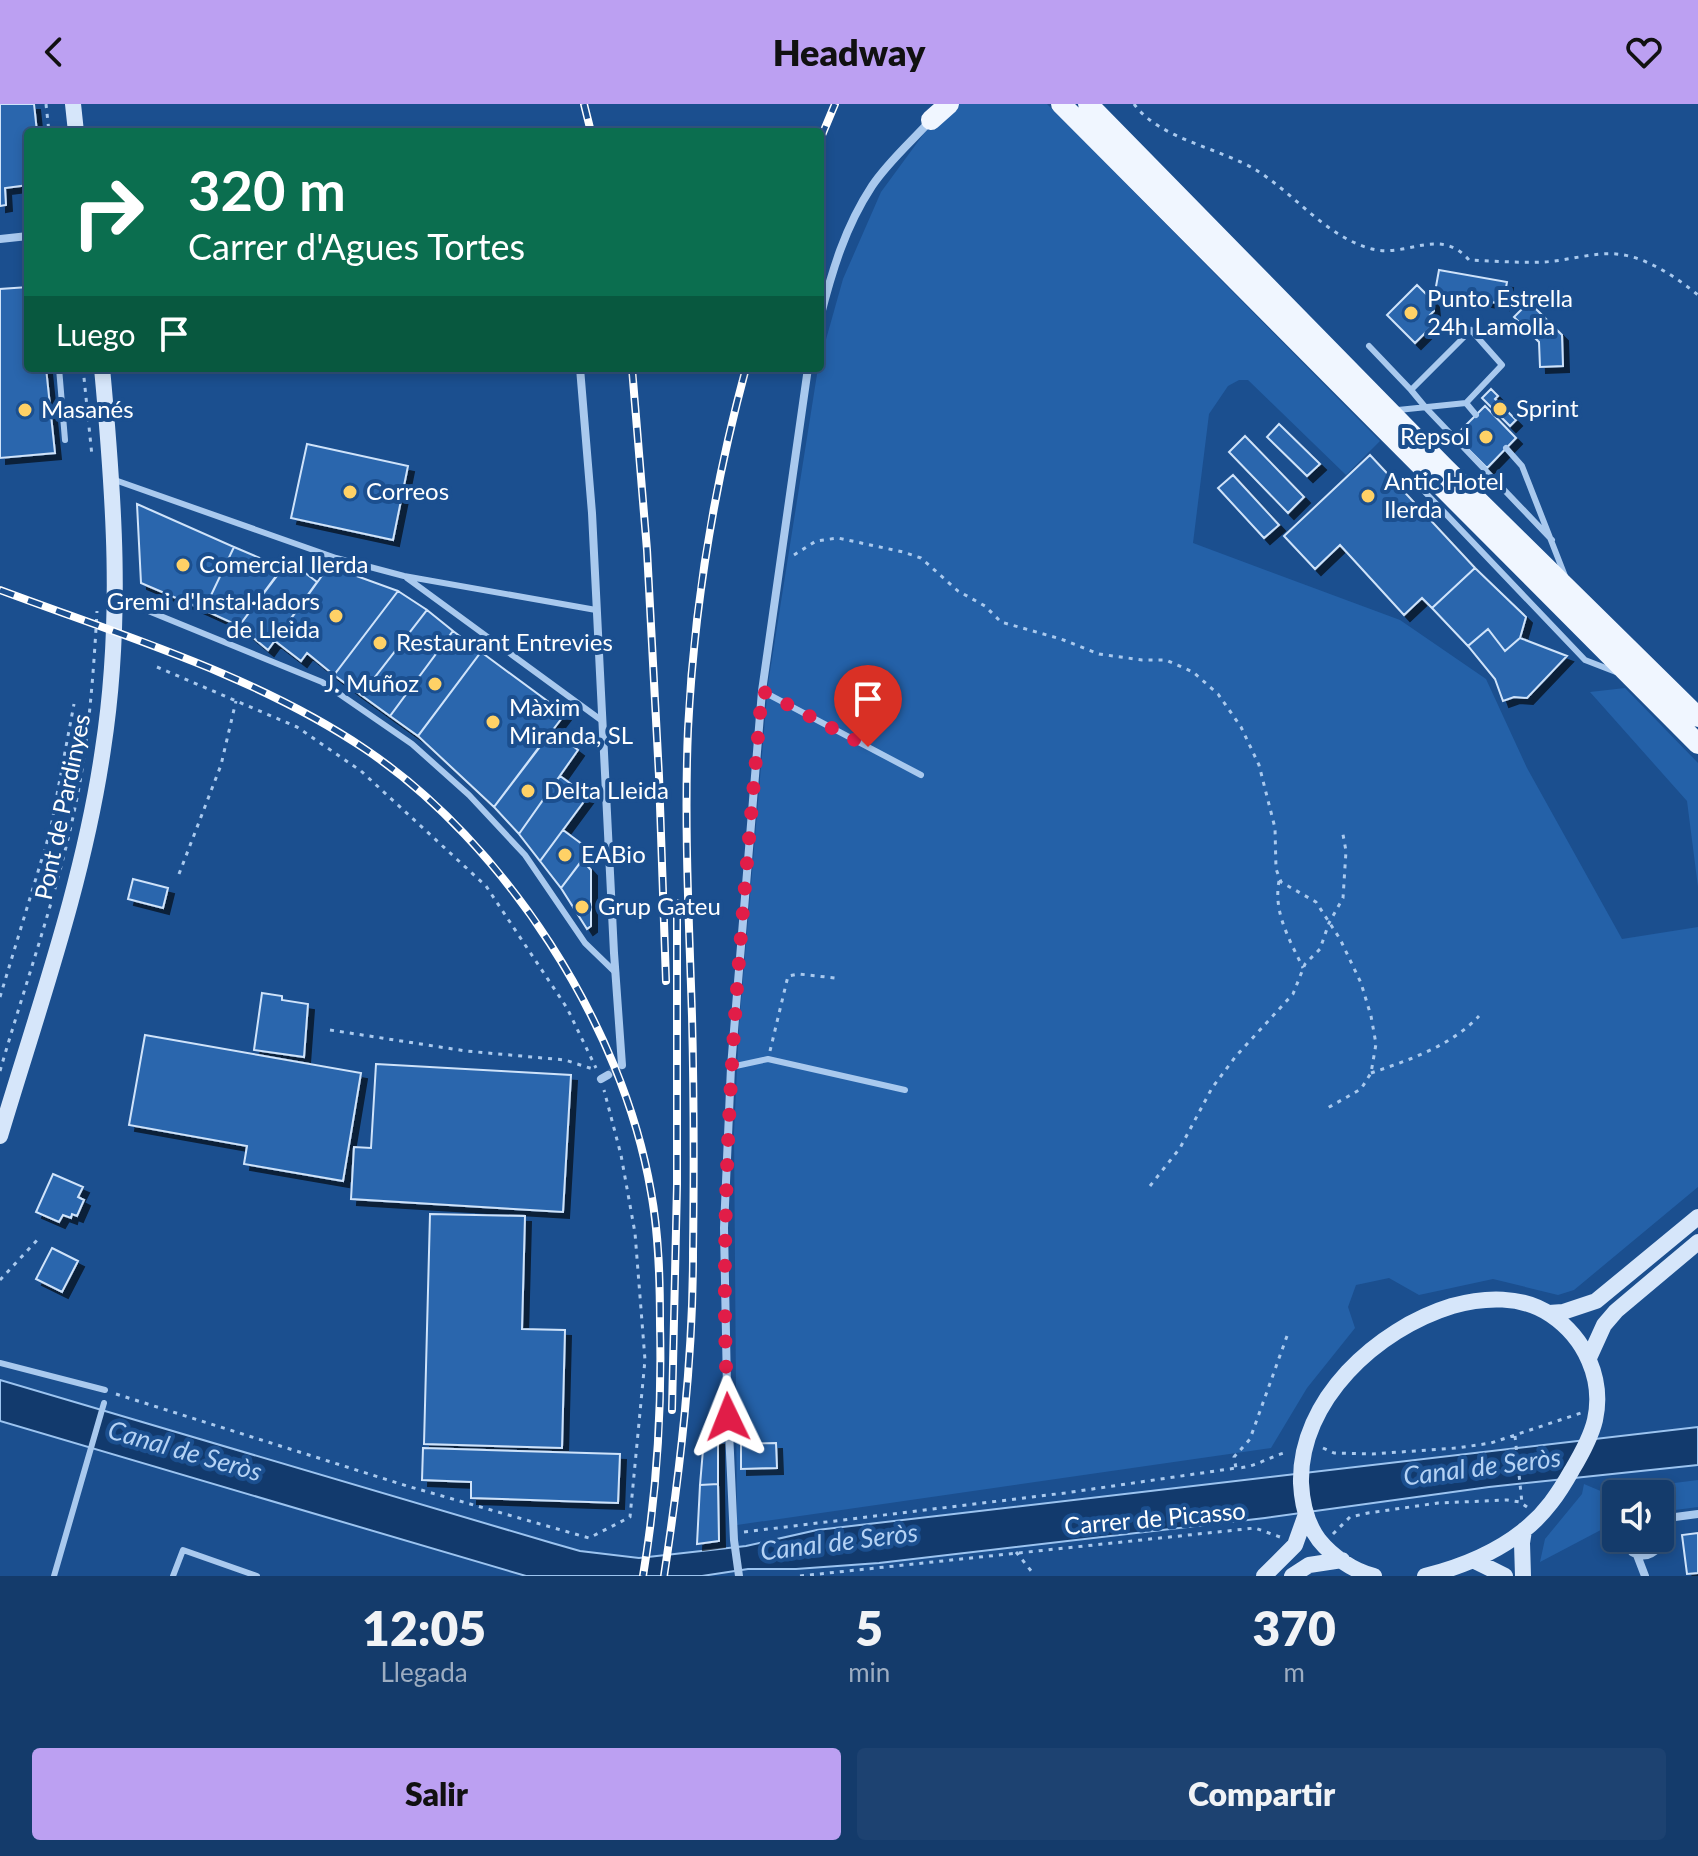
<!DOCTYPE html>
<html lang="es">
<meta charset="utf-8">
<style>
:root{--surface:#143b6b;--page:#1d4271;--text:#f1f3f6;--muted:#9dadc1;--line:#33557e;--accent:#bca0f2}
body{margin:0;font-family:Lato,sans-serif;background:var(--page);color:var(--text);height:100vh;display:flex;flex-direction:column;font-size:30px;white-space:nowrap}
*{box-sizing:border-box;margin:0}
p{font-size:26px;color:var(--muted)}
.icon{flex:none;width:44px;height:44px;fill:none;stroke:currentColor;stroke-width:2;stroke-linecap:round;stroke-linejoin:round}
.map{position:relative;height:1472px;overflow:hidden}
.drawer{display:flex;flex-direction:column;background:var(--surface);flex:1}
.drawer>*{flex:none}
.top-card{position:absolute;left:24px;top:24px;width:800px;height:244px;border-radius:8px;box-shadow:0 4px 12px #0003,0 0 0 2px var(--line);background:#0b6e4f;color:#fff;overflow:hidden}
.controls{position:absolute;left:1602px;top:1376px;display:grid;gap:16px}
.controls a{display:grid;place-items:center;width:72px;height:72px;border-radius:8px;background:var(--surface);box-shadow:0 4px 12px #0003,0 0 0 2px var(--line);font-size:40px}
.pin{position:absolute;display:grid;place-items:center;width:68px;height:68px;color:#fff;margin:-82px -34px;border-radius:50% 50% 50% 0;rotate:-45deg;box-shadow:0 0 8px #0007}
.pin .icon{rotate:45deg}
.me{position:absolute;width:88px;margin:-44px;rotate:358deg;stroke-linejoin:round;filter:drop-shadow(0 0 6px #0008)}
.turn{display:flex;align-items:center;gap:28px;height:168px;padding:0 32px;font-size:36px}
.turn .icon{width:104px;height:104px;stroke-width:2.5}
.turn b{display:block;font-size:56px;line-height:68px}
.then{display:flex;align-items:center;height:76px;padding:0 32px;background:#0003;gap:16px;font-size:30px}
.eta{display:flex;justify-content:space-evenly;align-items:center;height:136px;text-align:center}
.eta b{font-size:48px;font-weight:800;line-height:56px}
.cta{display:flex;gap:16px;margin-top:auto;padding:16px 32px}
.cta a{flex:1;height:92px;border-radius:8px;background:var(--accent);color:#111;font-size:32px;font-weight:800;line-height:92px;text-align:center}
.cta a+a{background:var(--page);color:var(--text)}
header{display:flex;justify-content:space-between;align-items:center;height:104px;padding:0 32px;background:var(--accent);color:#111;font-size:36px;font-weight:800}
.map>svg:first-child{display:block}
.green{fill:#2461a8}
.water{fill:#123a6d;stroke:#9cc4f0;stroke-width:2}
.building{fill:#2a66ad;stroke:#cfe3fa;stroke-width:2;filter:url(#shadow)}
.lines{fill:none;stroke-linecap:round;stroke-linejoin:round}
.street-tunnel{stroke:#3d69a0;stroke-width:8;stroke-dasharray:8 4;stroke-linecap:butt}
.path{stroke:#a9c9ee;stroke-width:3;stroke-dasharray:4 6;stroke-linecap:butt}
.lane{stroke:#a9c9ee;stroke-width:6}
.street{stroke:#a9c9ee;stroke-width:8}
.secondary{stroke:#d6e6fa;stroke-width:16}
.primary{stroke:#f0f6ff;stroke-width:20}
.rail-casing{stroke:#fff;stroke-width:8}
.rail{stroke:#1b4f8f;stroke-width:5;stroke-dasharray:15;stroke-linecap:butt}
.route{stroke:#e11d48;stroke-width:14;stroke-dasharray:0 25.2}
.poi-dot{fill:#ffd166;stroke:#1b4f8f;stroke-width:3}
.labels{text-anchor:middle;stroke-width:8;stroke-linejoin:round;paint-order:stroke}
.poi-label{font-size:24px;fill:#fff;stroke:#1b4f8f;text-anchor:start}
.street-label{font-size:24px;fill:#fff;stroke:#1b4f8f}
.water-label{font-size:26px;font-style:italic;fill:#b5d3f5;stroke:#1b4f8f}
</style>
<header><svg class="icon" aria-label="back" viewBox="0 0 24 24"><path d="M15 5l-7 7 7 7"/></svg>Headway<svg class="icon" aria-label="heart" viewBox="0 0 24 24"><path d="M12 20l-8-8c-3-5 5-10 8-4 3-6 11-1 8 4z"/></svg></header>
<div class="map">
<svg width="1698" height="1472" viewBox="0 0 1698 1472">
<defs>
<filter id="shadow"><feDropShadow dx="6" dy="6" stdDeviation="0" flood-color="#0009"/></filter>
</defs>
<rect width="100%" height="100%" fill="#1b4f8f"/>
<!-- green -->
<path class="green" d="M951 0H1047L1380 337 1346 371 1248 276H1239L1228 282 1209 310 1193 439 1400 516 1486 575 1527 664 1622 835 1698 823V1083L1574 1186 1558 1191 1493 1175 1419 1191 1389 1174 1356 1181 1348 1203 1355 1224 1307 1284 1271 1344 737 1421 734 1029 739 922 768 580 818 264 843 175 881 88 936 13Z
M1625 584 1698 659V783L1687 697 1590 588Z
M1698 1376V1403L1660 1408V1390H1616V1418L1540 1458 1545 1435 1582 1390 1584 1380 1603 1388Z"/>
<!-- water -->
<path class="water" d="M0 1276 552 1439 580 1447 639 1454 746 1442 817 1426 1698 1323V1361L1489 1383 1265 1414 879 1459 796 1465H748L702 1472H526L0 1317Z"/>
<!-- building -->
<path class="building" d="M0 0H34L37 28H28V81L5 84 6 101 0 102Z
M1439 166 1507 178 1503 200 1435 188Z
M1417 181 1433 197 1434 207 1430 211 1437 217 1415 239 1387 211Z
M28 183V264H46L55 349 0 354V185Z
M1529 198 1562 231 1563 262 1540 263 1539 238 1514 213Z
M1491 285 1498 292 1495 295 1516 316 1510 322 1482 294Z
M1485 302 1516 334 1487 364 1455 332Z
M1279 320 1320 360 1307 372 1267 333Z
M1245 332 1304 393 1288 409 1229 348Z
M307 340 408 362 393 436 291 414Z
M1370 351 1475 464 1432 504 1422 494 1404 511 1340 441 1315 465 1284 432Z
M1233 371 1279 421 1264 434 1218 384Z
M137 400 234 443 204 506 141 479Z
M234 443 283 464 239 522 204 506Z
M288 456 317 478 268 546 239 522Z
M329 462 398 487 334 571 307 549 301 557 275 537Z
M1475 464 1526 513 1520 534 1505 547 1488 525 1468 542 1432 504Z
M398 487 427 506 361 591 334 571Z
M427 506 453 527 390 612 361 591Z
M1488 525 1505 547 1520 534 1567 552 1527 594 1514 593 1503 597 1495 575 1468 542Z
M453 527 481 548 418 632 390 612Z
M481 548 565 610 494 703 418 632Z
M552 626 578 646 519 730 494 703Z
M560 672 588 692 540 757 519 730Z
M563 726 590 746 561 784 540 757Z
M582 756 591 766V822L587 825 561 784Z
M133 775 168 784 163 804 128 795Z
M262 889 282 892V896L308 900 304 953 254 946Z
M145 931 361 969 343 1077 244 1060 247 1042 129 1021Z
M376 960 571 971 563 1108 351 1095 354 1043 371 1044Z
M53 1070 83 1083 78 1093 84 1096 77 1112 72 1110 71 1114 63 1111 59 1118 36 1108Z
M430 1110 525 1112 522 1225 565 1226 562 1344 424 1340Z
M52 1144 78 1157 62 1188 36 1175Z
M704 1334 718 1335V1380L700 1381Z
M776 1339 777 1364 741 1365V1340Z
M423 1344 620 1350 618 1399 471 1394V1378L422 1376Z
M718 1380 719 1437 697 1440 700 1381Z
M1698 1429V1469L1687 1470 1682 1431Z"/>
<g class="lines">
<!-- street-tunnel -->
<path class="street-tunnel" d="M608 971 622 961"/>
<!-- path -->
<path class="path" d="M46 0 49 28
M1134 0C1159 35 1220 44 1256 66 1295 90 1326 133 1372 145 1407 154 1440 122 1469 156 1493 157 1518 159 1543 158 1567 157 1593 148 1616 150 1645 152 1676 173 1698 191
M83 264 92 352
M794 451 816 437 838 434 903 448 921 454 958 487 985 502 1001 518 1061 535 1099 550 1142 556H1166L1193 568 1218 590 1241 623 1259 661 1275 724 1276 765 1281 778 1316 798 1340 835 1361 879 1371 912 1376 940 1371 969 1361 985 1324 1006
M157 563 297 623 361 667 486 782 567 904 596 964
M179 770 221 661 236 597
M1279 777C1273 809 1290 836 1303 864
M0 893 50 728 74 600
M330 926 466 947 565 956 596 966
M770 947 788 872 799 870 835 874
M0 967C28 870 64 772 81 672 90 617 94 562 97 507
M1371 969C1409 956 1451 942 1479 912
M1150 1082 1180 1044 1212 984 1236 952 1293 890 1305 860 1320 845 1329 819 1343 794 1346 747 1342 725
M0 1176 40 1133
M1287 1232 1250 1335 1234 1353 1236 1364C1255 1364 1270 1352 1288 1348
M116 1290 407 1382 589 1434 630 1413 645 1256 635 1129 621 1051 604 986
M1515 1332 1522 1399
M1323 1344 1334 1349 1372 1350 1457 1344 1491 1339 1581 1309
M744 1428 1065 1389 1236 1364
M1333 1430 1350 1413 1368 1409 1438 1399 1507 1396 1520 1398 1527 1403
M1016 1448 1032 1468
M800 1472 1255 1424 1280 1433"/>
<!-- lane -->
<path class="lane" d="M1369 242 1411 286
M59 264 65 336
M1466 299 1502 261 1471 226 1411 286 1426 304 1552 436
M1398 306 1466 299 1476 311
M1506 344 1522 362 1565 472
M1419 369 1423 386 1585 556 1616 568
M112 375 336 454 404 472 596 506
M407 474 601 616
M141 504 322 578 412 640 469 691 525 751 585 839 616 869
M762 587 921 671
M731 963 768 955 905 986
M0 1259 105 1286
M54 1472 104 1299
M173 1472 183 1446 257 1472"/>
<!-- street -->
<path class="street" d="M0 135 28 132
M820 214C832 167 845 123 872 82 888 58 911 38 930 17
M580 264 592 409 614 849 622 961
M601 975 608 971
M1660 1415 1698 1410
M1625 1434 1632 1448C1642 1454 1651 1452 1659 1443L1660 1428
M1637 1451 1645 1472
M739 1472 734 1436 727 1284 724 1124 731 963 762 587 808 264"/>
<!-- secondary -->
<path class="secondary" d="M73 0 76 28
M0 1032C38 905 84 777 103 645 123 516 114 393 102 264
M1549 1209 1563 1208 1596 1197 1698 1113
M1589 1254 1604 1221 1616 1207 1698 1138
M1475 1457 1505 1472
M1264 1472 1295 1441 1305 1413
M1292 1472 1309 1461 1342 1456
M1374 1472C1353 1467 1332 1452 1319 1436 1306 1419 1302 1400 1301 1379 1299 1296 1377 1225 1452 1202 1484 1193 1522 1191 1551 1211 1585 1234 1604 1275 1595 1316 1591 1333 1581 1351 1572 1366 1559 1389 1545 1410 1523 1427 1494 1450 1461 1463 1425 1472
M1523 1472 1522 1439 1524 1426"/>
<!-- primary -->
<path class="primary" d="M1061 0 1698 640
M1088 0 1445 364 1698 613
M931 16 949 0"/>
<defs>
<path id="rail" d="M584 0 591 28
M820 36 835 0
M632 264 647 446 659 672 666 877
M0 486C123 532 255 571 365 645 505 739 623 922 651 1088 659 1131 660 1176 660 1220 662 1305 657 1388 643 1472
M672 1306 677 1081V799
M664 1472C680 1366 693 1257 693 1150 694 1071 694 991 692 912 689 816 684 721 688 625 694 502 714 382 746 264"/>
</defs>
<!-- rail casing -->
<use href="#rail" class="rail-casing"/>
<!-- rail -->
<use href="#rail" class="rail"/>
</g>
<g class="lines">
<!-- route -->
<path class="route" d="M728 1313C716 1071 741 829 762 587L868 643"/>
</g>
<!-- markers -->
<g class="poi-dot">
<circle cx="1411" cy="209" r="8"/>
<circle cx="1500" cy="305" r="8"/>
<circle cx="25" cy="306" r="8"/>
<circle cx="1486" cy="333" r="8"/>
<circle cx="350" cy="388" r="8"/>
<circle cx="1368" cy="392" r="8"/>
<circle cx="183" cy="461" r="8"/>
<circle cx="336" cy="512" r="8"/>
<circle cx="380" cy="539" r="8"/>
<circle cx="435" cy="580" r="8"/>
<circle cx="493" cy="618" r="8"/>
<circle cx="528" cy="687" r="8"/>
<circle cx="565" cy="751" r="8"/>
<circle cx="582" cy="803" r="8"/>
</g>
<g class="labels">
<!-- poi labels -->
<g class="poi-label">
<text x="1427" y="203">Punto Estrella<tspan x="1427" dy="28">24h Lamolla</tspan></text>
<text x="1516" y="313">Sprint</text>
<text x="41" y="314">Masanés</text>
<text x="1470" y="341" text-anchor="end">Repsol</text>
<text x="1384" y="386">Antic Hotel<tspan x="1384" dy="28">Ilerda</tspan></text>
<text x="366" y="396">Correos</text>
<text x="199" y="469">Comercial Ilerda</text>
<text x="320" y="506" text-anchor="end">Gremi d'Instal·ladors<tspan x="320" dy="28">de Lleida</tspan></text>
<text x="396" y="547">Restaurant Entrevies</text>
<text x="419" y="588" text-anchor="end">J. Muñoz</text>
<text x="509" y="612">Màxim<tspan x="509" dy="28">Miranda, SL</tspan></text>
<text x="544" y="695">Delta Lleida</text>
<text x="581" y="759">EABio</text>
<text x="598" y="811">Grup Gateu</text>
</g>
<!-- street labels -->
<g class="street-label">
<text transform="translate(63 703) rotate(-78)" y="8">Pont de Pardinyes</text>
<text transform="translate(1155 1415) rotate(-5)" y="8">Carrer de Picasso</text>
</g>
<!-- water labels -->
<g class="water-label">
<text transform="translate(185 1347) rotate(16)" y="9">Canal de Seròs</text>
<text transform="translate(1482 1363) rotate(-7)" y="9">Canal de Seròs</text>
<text transform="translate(839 1438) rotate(-7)" y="9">Canal de Seròs</text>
</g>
</g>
</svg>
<div class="controls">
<a><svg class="icon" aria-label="sound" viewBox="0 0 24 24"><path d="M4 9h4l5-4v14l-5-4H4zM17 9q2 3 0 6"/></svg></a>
</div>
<div class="pin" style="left:868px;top:643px;background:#d93025"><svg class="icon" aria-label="arrive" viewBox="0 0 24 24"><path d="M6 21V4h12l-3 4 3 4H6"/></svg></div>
<svg class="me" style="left:728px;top:1313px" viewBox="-20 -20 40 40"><path d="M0-17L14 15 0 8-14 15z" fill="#e11d48" stroke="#fff" stroke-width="4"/></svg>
<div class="top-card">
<div class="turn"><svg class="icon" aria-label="right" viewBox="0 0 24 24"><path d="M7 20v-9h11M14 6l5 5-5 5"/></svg><div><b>320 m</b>Carrer d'Agues Tortes</div></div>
<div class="then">Luego<svg class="icon" aria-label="arrive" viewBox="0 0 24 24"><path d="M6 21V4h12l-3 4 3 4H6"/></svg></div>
</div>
</div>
<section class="drawer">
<div class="eta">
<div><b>12:05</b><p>Llegada</p></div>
<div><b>5</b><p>min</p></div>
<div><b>370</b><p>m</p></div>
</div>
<div class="cta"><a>Salir</a><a>Compartir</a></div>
</section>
